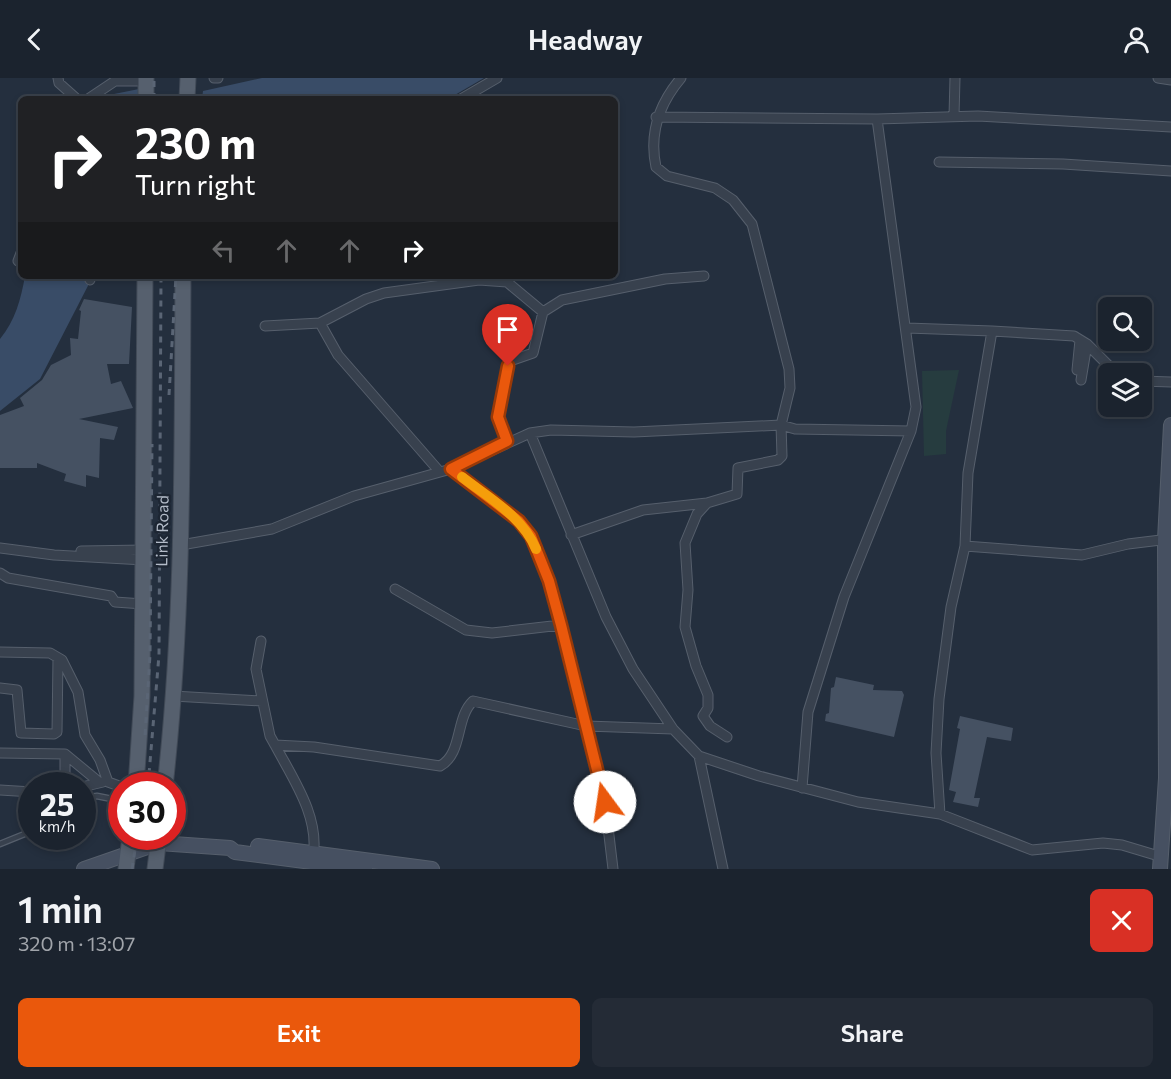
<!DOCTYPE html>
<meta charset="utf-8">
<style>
:root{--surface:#1b232e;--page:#242b36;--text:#f1f3f6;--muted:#a0a4aa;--line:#39404a;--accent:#ea580c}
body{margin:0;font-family:Commissioner,sans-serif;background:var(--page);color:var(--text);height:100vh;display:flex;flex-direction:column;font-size:22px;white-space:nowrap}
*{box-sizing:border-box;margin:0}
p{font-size:20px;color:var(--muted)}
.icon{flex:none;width:33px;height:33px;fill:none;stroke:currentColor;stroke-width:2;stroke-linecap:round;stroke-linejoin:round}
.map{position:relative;height:791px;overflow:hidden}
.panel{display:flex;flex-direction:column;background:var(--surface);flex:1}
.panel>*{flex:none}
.banner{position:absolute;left:18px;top:18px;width:600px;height:183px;border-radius:9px;box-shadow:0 3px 9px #0003,0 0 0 2px var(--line);background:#202124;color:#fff;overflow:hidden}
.buttons{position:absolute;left:1098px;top:219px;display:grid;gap:12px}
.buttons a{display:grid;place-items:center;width:54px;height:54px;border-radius:9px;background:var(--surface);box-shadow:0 3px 9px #0003,0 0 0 2px var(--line);font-size:30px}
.speed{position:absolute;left:18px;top:694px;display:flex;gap:12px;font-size:30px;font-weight:700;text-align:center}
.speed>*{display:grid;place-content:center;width:78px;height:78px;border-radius:50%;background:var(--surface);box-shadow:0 3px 9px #0003,0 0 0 2px var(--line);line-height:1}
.speed small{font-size:15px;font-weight:400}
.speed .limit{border:9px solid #d22;background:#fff;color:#111}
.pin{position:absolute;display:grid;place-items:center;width:51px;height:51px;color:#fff;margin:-62px -26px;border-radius:50% 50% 50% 0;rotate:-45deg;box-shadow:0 0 6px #0007}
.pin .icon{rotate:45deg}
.me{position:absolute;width:66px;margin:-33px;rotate:346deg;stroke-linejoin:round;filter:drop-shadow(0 0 4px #0008)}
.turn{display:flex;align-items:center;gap:21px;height:126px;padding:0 18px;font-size:27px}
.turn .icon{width:78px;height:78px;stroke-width:2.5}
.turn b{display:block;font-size:42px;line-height:51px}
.lanes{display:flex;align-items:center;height:57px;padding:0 18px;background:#0003;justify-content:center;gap:30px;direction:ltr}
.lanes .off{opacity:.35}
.round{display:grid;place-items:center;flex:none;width:63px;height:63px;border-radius:9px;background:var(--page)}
.overview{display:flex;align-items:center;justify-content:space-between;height:102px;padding:0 18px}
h1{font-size:36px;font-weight:600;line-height:45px}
.primary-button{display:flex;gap:12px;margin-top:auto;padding:12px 18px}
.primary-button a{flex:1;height:69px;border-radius:9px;background:var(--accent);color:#fff;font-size:24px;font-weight:600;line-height:69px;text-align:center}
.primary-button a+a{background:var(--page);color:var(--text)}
header{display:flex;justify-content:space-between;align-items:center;height:78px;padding:0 18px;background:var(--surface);font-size:27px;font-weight:600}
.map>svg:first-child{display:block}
.green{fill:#263c3f}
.water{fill:#394c67}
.building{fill:#455162}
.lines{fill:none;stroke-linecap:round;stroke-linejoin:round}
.lane-casing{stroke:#565f6c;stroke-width:7}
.street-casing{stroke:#565f6c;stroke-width:11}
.secondary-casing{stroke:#565f6c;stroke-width:16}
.primary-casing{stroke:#414a57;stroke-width:17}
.lane{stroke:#38414e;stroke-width:4.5}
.street{stroke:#38414e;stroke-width:9}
.secondary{stroke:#465061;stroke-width:14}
.primary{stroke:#56606e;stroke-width:15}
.rail{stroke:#5a6575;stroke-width:3;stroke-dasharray:6 6;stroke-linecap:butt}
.route-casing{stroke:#983908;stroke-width:15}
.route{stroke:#ea580c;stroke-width:10}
.slow{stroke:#f59e0b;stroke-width:10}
.labels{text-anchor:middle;stroke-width:5;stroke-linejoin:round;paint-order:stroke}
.street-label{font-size:16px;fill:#b4bcc9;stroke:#1d2633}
</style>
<header><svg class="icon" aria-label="back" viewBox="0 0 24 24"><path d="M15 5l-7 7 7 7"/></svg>Headway<svg class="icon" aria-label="person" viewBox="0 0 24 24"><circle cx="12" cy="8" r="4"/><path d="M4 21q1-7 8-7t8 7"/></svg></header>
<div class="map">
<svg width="1171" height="791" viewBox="0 0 1171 791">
<rect width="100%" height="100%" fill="#242f3e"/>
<!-- green -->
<path class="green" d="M959 292 946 353V376L924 378 922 293Z"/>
<!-- water -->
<path class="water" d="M262 0H484L448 21H202L203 13Z
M144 10 143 21H111L114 16Z
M25 198H93L40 301 0 333V261C15 243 21 221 25 198Z"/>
<!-- building -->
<path class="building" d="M84 221 132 229 129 286H107L111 306 121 303 133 330 79 341 118 349 114 362 100 360 99 400 86 397V409L64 403 66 396 37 385V390H0V337L24 328 20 320 42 302 51 287 71 277 70 260 78 261 81 233 79 232Z
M836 599 874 607 873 612 902 613 904 617 894 659 825 643 826 636 829 635 831 610 834 609Z
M960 638 1013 650 1011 663 987 659 974 720H980L978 729 953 724 956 714 949 712 960 651 957 650Z"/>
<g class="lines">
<defs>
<path id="lane" d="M82 720 97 718 122 723
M0 766 32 753"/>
<path id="street" d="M58 0 59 5 77 21
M214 0H218
M681 0C659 26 649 56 656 89L667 98 715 110 733 122 752 146 789 291 790 310 781 347 782 378 778 382 738 390 737 416 707 425 697 436 685 465 688 512 685 549 696 588 708 617V630L703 638 710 648 727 659
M1158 0 1171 2
M88 21 115 3H146
M461 21 497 0
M954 38 955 0
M877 41 978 38 1171 49
M939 84 1063 86 1171 93
M18 183 21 175
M90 202 91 198
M320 245 338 277 439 393
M265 248 320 245 366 221 384 215 479 202 507 204 543 234
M907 250 992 253
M1077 292 1080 262
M1081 302 1087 266
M1142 303 1171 304
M530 355 606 539 633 591 673 651
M507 364 498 339 508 288 510 283 533 275 543 234 562 222 665 201 704 198
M571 457 643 432 707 425
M181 467 272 451 354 418 451 391 530 355 551 352 634 354 781 347 795 351 911 353 916 329 877 41 656 39
M965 468 1082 477 1128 466 1169 461
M0 470 54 477 144 482
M81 473 144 472
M0 495 8 500 111 518 115 524 143 526
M395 511 466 552 492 555 561 547
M261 563 256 591 270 658 275 667 314 669 440 688C463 676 455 640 473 623L586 648 549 503 531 458 519 443 451 391
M0 574 50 575 62 582 78 614 85 657 100 682 108 704 122 709
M0 610 17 612 21 655 54 656 57 654 58 580
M173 618 262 623
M275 667C293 701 320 739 313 779
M0 675 65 676V708
M65 676 99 704
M82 709 103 704
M802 710 808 634 844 519 911 353
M0 712 32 714
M940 736 936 675 939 621 951 529 965 468 968 395 992 253 1074 258 1087 266 1117 296
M613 791 605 724 586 648 673 651 699 678
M723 791 699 678 759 698 858 724 940 736 1032 772 1103 765 1122 767 1162 779"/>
<path id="secondary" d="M258 768 432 791
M84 791 159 765 230 770 235 774 365 791
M1160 791 1166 700 1165 462 1171 347"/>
<path id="primary" d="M146 0V21
M187 21 188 0
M136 708 142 618 145 198
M165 708C184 539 182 368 183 198
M126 791 130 759
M155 791 159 759"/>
</defs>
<!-- lane casing -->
<use href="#lane" class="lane-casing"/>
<!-- street casing -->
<use href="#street" class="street-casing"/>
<!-- secondary casing -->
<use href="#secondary" class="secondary-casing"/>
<!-- primary casing -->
<use href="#primary" class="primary-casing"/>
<!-- lane -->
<use href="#lane" class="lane"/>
<!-- street -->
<use href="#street" class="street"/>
<!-- secondary -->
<use href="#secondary" class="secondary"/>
<!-- primary -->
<use href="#primary" class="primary"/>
<!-- rail -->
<path class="rail" d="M154 21V0
M169 317 176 198
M145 657 150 577 152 366
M148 708 159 577 161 198
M132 791 137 759"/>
</g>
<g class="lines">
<defs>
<path id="route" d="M508 288 498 339 507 363 451 391 519 443 531 458 549 503 561 547 605 724"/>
</defs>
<!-- route casing -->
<use href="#route" class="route-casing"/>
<!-- route -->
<use href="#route" class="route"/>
<!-- slow -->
<path class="slow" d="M462 399C489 420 523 439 536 471"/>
</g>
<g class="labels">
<!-- street labels -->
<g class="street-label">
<text transform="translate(162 453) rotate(-89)" y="6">Link Road</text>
</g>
</g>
</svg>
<div class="buttons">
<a><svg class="icon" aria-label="search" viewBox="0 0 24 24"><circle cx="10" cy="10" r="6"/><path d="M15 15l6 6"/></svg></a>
<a><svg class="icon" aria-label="layers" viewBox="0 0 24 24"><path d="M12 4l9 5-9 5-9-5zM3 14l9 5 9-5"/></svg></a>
</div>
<div class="speed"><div>25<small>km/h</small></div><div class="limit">30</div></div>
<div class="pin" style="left:508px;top:288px;background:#d93025"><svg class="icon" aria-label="arrive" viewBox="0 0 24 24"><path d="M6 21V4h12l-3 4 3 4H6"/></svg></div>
<svg class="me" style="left:605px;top:724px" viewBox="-20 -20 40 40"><circle r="19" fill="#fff"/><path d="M0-13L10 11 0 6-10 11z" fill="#ea580c"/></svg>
<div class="banner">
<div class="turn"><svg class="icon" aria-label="right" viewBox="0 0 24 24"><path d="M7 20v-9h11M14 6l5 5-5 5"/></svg><div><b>230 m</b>Turn right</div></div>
<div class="lanes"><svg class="icon off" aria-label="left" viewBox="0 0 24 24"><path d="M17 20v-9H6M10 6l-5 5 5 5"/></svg><svg class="icon off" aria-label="ahead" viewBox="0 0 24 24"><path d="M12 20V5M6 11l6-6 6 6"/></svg><svg class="icon off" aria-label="ahead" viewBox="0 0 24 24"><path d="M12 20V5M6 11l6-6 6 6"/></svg><svg class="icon" aria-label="right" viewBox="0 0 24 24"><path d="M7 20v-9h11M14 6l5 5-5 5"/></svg></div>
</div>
</div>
<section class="panel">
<div class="overview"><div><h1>1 min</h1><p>320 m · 13:07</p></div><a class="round" style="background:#d93025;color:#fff"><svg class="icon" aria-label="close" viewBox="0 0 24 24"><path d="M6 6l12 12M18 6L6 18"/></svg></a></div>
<div class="primary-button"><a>Exit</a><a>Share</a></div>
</section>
